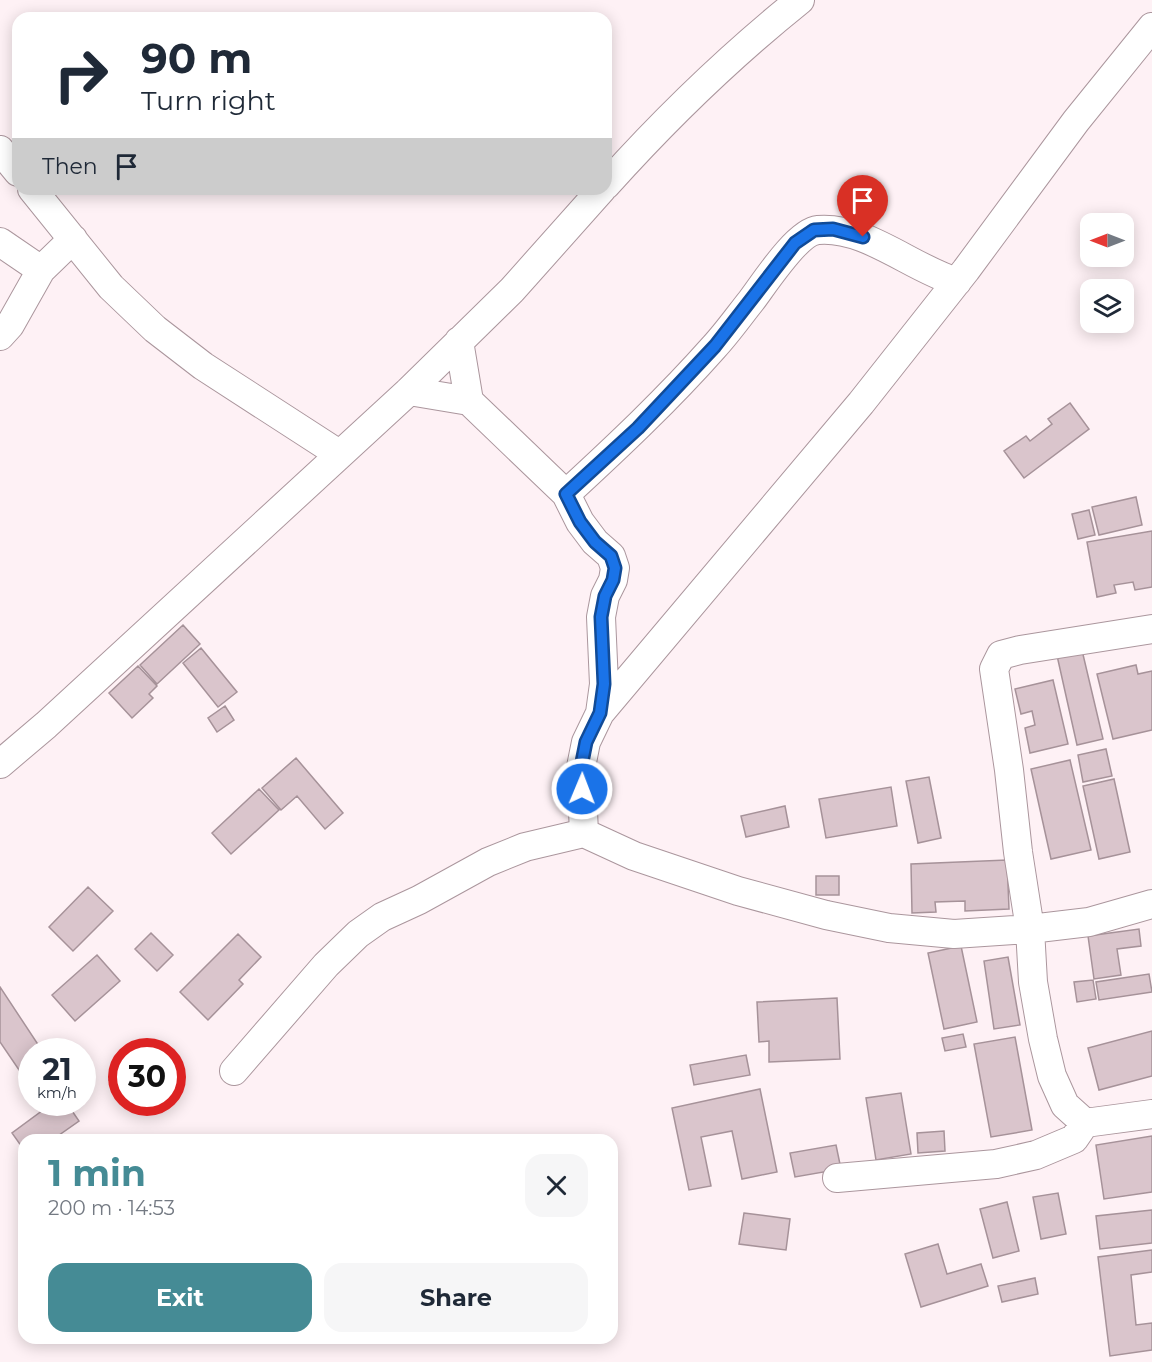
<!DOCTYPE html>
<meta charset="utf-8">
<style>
:root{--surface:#fff;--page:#f6f6f7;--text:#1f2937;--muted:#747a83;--accent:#458b95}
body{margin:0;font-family:Montserrat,sans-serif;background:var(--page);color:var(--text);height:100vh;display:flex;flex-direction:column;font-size:22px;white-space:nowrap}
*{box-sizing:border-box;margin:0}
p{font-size:20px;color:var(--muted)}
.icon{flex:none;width:33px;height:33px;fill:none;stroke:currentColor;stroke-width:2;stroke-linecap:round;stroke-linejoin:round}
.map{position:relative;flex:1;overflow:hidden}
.panel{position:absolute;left:18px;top:1134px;width:600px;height:210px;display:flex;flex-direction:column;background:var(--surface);border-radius:18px;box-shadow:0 3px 15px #0003}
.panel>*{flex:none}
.top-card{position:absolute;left:12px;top:12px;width:600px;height:183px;border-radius:18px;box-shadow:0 3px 15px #0003;background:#fff;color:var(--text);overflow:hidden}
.needle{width:39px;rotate:270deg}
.tools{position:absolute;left:1080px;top:213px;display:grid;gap:12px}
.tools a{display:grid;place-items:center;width:54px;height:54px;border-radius:12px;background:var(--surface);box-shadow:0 3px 15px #0003;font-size:30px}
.speed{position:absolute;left:18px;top:1038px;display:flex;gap:12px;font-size:30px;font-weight:700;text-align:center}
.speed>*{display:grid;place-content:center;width:78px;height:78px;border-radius:50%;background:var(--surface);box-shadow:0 3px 15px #0003;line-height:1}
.speed small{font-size:15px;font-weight:400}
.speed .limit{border:9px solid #d22;background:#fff;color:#111}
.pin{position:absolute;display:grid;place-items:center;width:51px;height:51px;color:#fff;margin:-62px -26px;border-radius:50% 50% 50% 0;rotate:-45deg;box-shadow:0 0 6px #0007}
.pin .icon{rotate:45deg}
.me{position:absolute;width:66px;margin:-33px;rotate:1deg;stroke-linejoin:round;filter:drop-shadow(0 0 4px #0008)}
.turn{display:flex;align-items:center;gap:21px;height:126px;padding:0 30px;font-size:27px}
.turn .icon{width:78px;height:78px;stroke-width:2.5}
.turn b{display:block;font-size:42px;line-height:51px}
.then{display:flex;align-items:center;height:57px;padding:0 30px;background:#0003;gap:12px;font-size:22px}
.round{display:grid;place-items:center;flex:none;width:63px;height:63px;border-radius:18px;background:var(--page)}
.overview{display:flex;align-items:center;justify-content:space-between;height:102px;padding:0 30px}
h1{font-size:36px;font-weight:700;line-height:45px;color:var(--accent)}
.primary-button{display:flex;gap:12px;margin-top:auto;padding:12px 30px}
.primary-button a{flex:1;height:69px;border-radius:18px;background:var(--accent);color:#fff;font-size:24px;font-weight:700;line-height:69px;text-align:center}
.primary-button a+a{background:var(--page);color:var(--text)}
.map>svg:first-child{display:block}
.building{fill:#dac5cc;stroke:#a69299;stroke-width:1.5}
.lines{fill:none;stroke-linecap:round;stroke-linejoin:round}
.minor-casing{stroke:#ab969d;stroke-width:30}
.minor{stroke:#fff;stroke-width:28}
.route-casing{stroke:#114b97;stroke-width:15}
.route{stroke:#1a73e8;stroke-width:10}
</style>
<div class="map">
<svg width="1152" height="1362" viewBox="0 0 1152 1362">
<rect width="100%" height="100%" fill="#fef1f5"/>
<!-- building -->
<path class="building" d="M1070 403 1089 429 1024 478 1004 451 1026 436 1030 441 1052 424 1048 419Z
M1136 497 1142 525 1099 535 1092 507Z
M1089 510 1095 535 1078 539 1072 514Z
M1152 531V587L1135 590 1133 582 1114 585 1116 593 1097 597 1087 542Z
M183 625 200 644 157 684 140 665Z
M1081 646 1103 739 1077 745 1056 651Z
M201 648 237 692 218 707 183 663Z
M1136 665 1138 674 1152 671V730L1113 739 1097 674Z
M138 666 157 686 149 694 153 698 132 718 109 693Z
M1053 680 1068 744 1030 753 1025 728 1035 725 1032 711 1021 714 1015 689Z
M225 706 234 720 217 732 208 718Z
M1106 749 1112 776 1083 782 1078 755Z
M296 758 343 813 325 829 297 796 281 810 262 788Z
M1070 760 1091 850 1051 859 1031 769Z
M929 777 941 838 918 843 906 781Z
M1114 779 1130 852 1099 859 1083 786Z
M891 787 897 826 826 838 819 799Z
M259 789 279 810 231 854 212 833Z
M785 806 789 827 746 837 741 816Z
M1007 860 1009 909 965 911V901L935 902 936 912 912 913 911 864Z
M816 876H839V895H816Z
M88 887 113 911 73 951 49 927Z
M1139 929 1141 946 1117 949 1121 975 1094 979 1088 936Z
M151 933 173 955 157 971 135 949Z
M238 934 261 957 239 980 243 984 208 1020 180 992Z
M961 946 977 1022 944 1029 928 953Z
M97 955 120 981 75 1021 52 995Z
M1008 957 1020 1025 994 1029 984 961Z
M1149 974 1152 992 1099 1000 1096 982Z
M1093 980 1096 999 1077 1002 1074 982Z
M0 987 43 1052H32V1089L0 1042Z
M837 998 840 1059 769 1062V1041L759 1042 757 1002Z
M1152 1031V1076L1099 1090 1088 1048Z
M963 1034 966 1047 945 1051 942 1038Z
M1015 1037 1032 1130 991 1137 974 1044Z
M746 1055 750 1075 694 1085 690 1065Z
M122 1069V1093L109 1080Z
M760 1089 777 1172 742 1179 732 1131 701 1137 711 1186 689 1190 672 1108Z
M901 1093 911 1154 876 1160 866 1098Z
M54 1102H66L79 1121 52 1140H24V1150L12 1133Z
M944 1131 945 1151 918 1153 917 1133Z
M1152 1136V1192L1104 1199 1096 1145Z
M836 1145 841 1169 795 1177 790 1153Z
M1058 1193 1066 1234 1041 1239 1033 1197Z
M1007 1202 1019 1251 993 1258 980 1209Z
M1152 1210V1243L1100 1249 1096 1216Z
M744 1213 790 1219 786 1250 739 1244Z
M938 1244 947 1274 981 1264 988 1286 921 1307 905 1254Z
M1152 1250V1272L1131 1275 1136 1325 1152 1323V1350L1110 1356 1098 1257Z
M1035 1278 1038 1294 1002 1302 998 1286Z"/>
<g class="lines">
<defs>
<path id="minor" d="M0 150 18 172
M606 185C667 117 729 57 800 0
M32 189 111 287 155 329 203 366 339 454
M0 242 41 270
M0 336 10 325 41 270 73 239
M459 341 469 401
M409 391 469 401 566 494 580 522 595 542 611 556 615 568 613 580 605 596 601 617 604 684 600 713 586 742 581 767 584 833
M566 494C617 447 668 399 714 347 727 333 739 316 751 301 764 284 797 232 818 230 866 226 911 268 957 282
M600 713 861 403 966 270 1076 121 1152 27
M0 764 46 725 409 391 512 290 602 189
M234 1071 326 965 358 934 382 917 419 900 488 862 525 847 584 833 634 856 738 891 826 915 889 928 954 934 1030 929 1089 922 1152 904
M1085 1123 1065 1105 1052 1076 1043 1039 1033 982 1030 929 1018 852 1009 770 994 669 1001 655 1020 650 1152 629
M837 1178 996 1164 1036 1155 1074 1139 1085 1123 1152 1114"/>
</defs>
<!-- minor casing -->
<use href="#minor" class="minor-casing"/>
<!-- minor -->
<use href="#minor" class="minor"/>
</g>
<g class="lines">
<defs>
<path id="route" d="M582 789 581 767 586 742 600 713 604 684 601 617 605 596 613 580 615 568 611 556 595 542 580 522 566 494 638 428 715 346 795 243 814 230 833 229 863 237"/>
</defs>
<!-- route casing -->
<use href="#route" class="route-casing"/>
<!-- route -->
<use href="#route" class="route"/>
</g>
</svg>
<div class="tools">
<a><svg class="needle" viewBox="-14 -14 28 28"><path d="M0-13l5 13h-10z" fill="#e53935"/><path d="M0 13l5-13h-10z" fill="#747a83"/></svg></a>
<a><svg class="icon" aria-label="layers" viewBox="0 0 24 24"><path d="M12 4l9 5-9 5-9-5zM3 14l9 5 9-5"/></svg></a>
</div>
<div class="speed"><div>21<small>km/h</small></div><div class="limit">30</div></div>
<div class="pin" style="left:863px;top:237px;background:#d93025"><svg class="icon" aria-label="arrive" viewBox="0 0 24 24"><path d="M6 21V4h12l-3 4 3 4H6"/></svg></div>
<svg class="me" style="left:582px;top:789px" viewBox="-20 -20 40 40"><circle r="17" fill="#1a73e8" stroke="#fff" stroke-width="3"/><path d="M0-11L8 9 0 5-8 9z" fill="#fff"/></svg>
<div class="top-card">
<div class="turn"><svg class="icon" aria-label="right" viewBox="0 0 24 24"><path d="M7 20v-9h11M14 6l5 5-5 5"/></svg><div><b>90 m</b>Turn right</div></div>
<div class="then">Then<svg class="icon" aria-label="arrive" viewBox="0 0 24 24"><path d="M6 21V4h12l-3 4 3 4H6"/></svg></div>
</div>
<section class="panel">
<div class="overview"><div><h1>1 min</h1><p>200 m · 14:53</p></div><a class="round"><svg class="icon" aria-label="close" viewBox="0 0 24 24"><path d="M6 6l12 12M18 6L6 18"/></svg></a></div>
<div class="primary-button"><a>Exit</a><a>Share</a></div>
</section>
</div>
